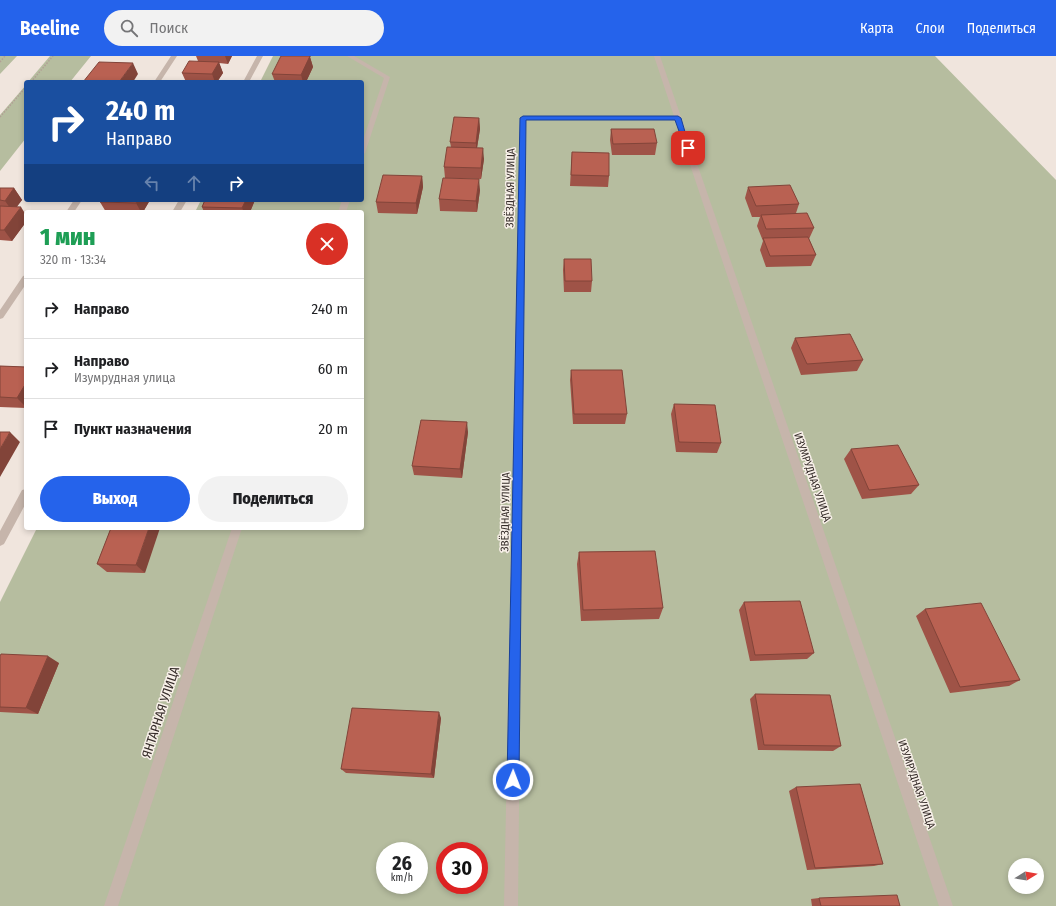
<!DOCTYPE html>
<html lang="ru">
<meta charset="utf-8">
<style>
:root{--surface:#fff;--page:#f2f2f2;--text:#202124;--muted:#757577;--line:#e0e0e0;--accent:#2563eb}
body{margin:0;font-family:"Fira Sans Condensed",sans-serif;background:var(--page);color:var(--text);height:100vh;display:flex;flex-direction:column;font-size:15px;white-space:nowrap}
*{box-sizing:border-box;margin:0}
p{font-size:13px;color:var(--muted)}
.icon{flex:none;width:22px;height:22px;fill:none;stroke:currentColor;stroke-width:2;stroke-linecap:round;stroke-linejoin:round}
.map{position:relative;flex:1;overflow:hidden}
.side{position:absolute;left:24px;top:154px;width:340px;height:320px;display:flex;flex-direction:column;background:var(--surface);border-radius:4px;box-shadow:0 2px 6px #0003}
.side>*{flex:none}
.guide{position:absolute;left:24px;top:24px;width:340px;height:122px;border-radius:4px;box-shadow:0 2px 6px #0003;background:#1a4fa0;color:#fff;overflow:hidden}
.needle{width:26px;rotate:79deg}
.buttons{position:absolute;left:1008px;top:802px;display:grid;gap:8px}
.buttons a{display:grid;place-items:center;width:36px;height:36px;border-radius:50%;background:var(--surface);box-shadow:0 2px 6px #0003;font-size:20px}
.speed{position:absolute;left:376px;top:786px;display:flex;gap:8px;font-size:20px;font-weight:700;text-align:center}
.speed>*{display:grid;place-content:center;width:52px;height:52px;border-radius:50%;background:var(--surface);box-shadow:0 2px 6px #0003;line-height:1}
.speed small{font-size:10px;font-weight:400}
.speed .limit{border:6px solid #d22;background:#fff;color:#111}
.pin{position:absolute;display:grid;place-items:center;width:34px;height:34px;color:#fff;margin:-17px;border-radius:8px;box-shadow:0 2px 6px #0006}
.me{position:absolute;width:44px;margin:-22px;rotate:1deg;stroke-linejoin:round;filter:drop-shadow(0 0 3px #0008)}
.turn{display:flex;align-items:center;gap:14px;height:84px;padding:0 16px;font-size:18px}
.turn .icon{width:52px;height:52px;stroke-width:2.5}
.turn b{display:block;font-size:28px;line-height:34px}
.lanes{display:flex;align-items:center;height:38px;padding:0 16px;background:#0003;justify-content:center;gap:20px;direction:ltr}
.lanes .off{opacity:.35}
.round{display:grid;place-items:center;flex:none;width:42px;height:42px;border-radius:21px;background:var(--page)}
.headline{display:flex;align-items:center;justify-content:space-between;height:68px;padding:0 16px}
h1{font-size:24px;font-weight:800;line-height:30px;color:#1e9e55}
.primary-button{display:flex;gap:8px;margin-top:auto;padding:8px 16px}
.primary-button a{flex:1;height:46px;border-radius:24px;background:var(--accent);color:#fff;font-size:16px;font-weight:800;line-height:46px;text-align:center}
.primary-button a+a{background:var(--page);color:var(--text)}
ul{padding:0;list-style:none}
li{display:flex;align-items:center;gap:12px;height:60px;padding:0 16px;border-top:1px solid var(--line)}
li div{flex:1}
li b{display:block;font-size:15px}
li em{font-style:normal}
header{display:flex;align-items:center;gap:24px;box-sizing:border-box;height:56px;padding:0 20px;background:var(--accent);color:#fff}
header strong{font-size:19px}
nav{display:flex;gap:22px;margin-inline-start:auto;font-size:14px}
.search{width:280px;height:36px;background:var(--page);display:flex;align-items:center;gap:10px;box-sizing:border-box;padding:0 14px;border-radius:22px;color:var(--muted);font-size:15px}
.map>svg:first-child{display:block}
.green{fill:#b6bd9f;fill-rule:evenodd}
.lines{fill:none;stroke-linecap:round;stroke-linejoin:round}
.path{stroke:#b29f95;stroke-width:1.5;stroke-dasharray:1.5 1.5;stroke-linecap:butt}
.street{fill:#c6b5ab;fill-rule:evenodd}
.wall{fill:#9f5347}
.shaded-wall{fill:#824439}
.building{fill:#b96152;stroke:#824439}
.route{fill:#2563eb;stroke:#184099}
.labels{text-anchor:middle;stroke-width:3;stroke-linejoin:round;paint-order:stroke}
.street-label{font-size:11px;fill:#352c29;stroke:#f8f0e9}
.near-street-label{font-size:13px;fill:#352c29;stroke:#f8f0e9}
</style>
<header>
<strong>Beeline</strong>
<div class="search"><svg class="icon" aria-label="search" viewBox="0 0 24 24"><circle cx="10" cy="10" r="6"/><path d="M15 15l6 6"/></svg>Поиск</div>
<nav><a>Карта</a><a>Слои</a><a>Поделиться</a></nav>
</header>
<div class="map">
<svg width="1056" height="850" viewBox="0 0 1056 850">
<rect width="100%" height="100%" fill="#f0e5dd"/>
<!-- green -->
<path class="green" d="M0 0H17L0 18Z
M50 0H91L70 26H28Z
M273 0H935L1056 124V850H0V546L37 472H362V156H195L201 144H362V26H260ZM385 795H419V829H385ZM445 795H479V829H445ZM1015 809H1037V831H1015Z
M26 29V82L0 115V59Z"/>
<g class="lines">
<!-- path -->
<path class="path" d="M0 6 5 0
M31 26 53 0
M0 61 26 31"/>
<!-- street -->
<path class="street" d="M171 0H177L160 26H154Z
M257 0H263L249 26H243Z
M347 0H354L390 21 365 97 362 99V87L384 22Z
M654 0H660L953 850H939L675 64H526L518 850H504L520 62 523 60H674Z
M74 144H82L74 156H66Z
M179 144H187L180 156H172Z
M342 144H350L346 156H338Z
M26 219V228L3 262 0 263V254L23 220Z
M26 433V447L4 488 0 490V475L22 434Z
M232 472H242L118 850H104Z"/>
</g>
<!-- wall -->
<path class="wall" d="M196 0H232L228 8 219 7 223 17 217 26H178H186L182 17 198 5Z
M310 1 313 11 306 26H275L272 18Z
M479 62 480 73 477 92 484 103 481 123 445 122 444 111 451 91 450 86Z
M611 73 657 87 655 99H612L610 84Z
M572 96 609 120 608 131 570 130Z
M422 120 423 131 417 158 378 157 376 146Z
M748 131 799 148 796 157 814 172 809 183 816 199 811 210 766 211 760 194 763 185 757 170 760 161H752L745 142Z
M0 132H14L22 144 16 151 26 159V166L12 185 0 184Z
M480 134 477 156 440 155 439 143Z
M102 144H150L143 156H106L100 146Z
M205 144H255L250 156H204L202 151Z
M564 203 592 225 591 236H564L563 214Z
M795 282 863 304 857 315 801 319 791 292Z
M0 310 26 311V352L0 351Z
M571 314 627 358 625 368H573L570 324Z
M674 348 721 387 717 397 676 396 671 358Z
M468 376 462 422 414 419 412 410Z
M851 393 919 429 911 438 862 443 844 403Z
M111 472 145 517 107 516 97 508Z
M579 496 663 552 659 563 581 565 577 508Z
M744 546 814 597 807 603 750 605 739 554Z
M925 553 1020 624 1009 630 950 637 916 560Z
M0 600 59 607 38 658 0 656Z
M755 638 841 690 833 695 758 694 750 643Z
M441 662 434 722 346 717 341 713Z
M796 731 883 808 874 810 807 814 789 735Z
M819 842 900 850H812L811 843Z"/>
<!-- shaded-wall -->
<path class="shaded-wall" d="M225 0H232L228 8Z
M307 0H311L310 1 313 11 306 26H303L301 19Z
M219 6 223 17 217 26H215L212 18Z
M133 7 138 18 133 26H119Z
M479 62 480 73 476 98V87Z
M483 92 484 103 481 123V112Z
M422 120 423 131 417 158 416 147Z
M479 123 480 134 477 156 476 145Z
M14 132 22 144 13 156 5 145Z
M138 144H150L143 156H141L136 147Z
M246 144H255L250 156H244L242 152Z
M21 151 26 159V166L12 185 4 174Z
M26 327V351L17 342Z
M467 366 468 376 462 422 460 413Z
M10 376 20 386 0 421V393Z
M149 472H160L145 517 136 509Z
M48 600 59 607 38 658 26 652Z
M439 656 441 662 434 722 431 718Z"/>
<!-- building -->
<path class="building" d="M281 0H310L301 19 272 18Z
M189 5 219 6 212 18 182 17Z
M99 6 133 7 119 26H83Z
M454 61 479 62 476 87 450 86Z
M611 73H654L657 87 613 88Z
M447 91 483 92 481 112 444 111Z
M572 96 609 97V120L571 119Z
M383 119 422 120 416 147 376 146Z
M443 122 479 123 476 145 439 143Z
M790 129 799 148 756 150 748 131Z
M0 132H14L5 145 0 144Z
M102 144H138L136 147 100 146Z
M205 144H246L242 152 202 151Z
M0 150 21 151 4 174H0Z
M807 157 814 172 766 173 761 159Z
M808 181 816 199 770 200 763 182Z
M564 203H591L592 225H565Z
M850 278 863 304 807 308 795 282Z
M0 310 26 311V327L17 342 0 341Z
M571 314H622L627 358H574Z
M674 348 715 349 721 387 679 386Z
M421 364 467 366 460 413 412 410Z
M0 376H10L0 393Z
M898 389 919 429 869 434 851 393Z
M111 472H149L136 509 97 508Z
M655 495 663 552 583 554 579 496Z
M800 545 814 597 755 599 744 546Z
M981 547 1020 624 960 631 925 553Z
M1 598 48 600 26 652 0 651V600Z
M755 638 830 639 841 690 764 689Z
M352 652 439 656 431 718 341 713Z
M860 728 883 808 815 812 796 731Z
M897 839 900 850H821L819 842Z"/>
<!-- route -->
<path class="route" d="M678 60 681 62 690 93 685 92 675 64H526L519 724 517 728 513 730 509 728 507 724 520 62 523 60Z"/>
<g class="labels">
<!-- street labels -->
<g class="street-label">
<text transform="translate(510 132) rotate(-89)" y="4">ЗВЁЗДНАЯ УЛИЦА</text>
<text transform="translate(813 421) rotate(71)" y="4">ИЗУМРУДНАЯ УЛИЦА</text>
<text transform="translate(505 456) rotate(-89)" y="4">ЗВЁЗДНАЯ УЛИЦА</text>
<text transform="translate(917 728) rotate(71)" y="4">ИЗУМРУДНАЯ УЛИЦА</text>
</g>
<!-- near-street labels -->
<g class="near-street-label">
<text transform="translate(160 656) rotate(-72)" y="5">ЯНТАРНАЯ УЛИЦА</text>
</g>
</g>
</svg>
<div class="buttons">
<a><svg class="needle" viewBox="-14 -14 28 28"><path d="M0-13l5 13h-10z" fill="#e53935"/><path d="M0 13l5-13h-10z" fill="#757577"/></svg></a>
</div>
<div class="speed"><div>26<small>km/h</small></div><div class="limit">30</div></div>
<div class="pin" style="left:688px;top:92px;background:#d93025"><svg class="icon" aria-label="arrive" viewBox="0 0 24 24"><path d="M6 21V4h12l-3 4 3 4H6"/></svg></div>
<svg class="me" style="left:513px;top:724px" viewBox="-20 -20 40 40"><circle r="17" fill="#2563eb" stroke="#fff" stroke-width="3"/><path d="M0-11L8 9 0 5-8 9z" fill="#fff"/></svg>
<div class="guide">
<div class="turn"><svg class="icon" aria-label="right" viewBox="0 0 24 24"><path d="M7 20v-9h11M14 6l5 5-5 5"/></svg><div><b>240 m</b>Направо</div></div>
<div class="lanes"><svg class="icon off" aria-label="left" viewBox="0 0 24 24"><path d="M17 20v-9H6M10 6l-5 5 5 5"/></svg><svg class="icon off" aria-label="ahead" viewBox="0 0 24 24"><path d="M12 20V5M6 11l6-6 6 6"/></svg><svg class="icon" aria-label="right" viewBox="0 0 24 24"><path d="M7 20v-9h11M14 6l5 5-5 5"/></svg></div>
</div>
<section class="side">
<div class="headline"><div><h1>1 мин</h1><p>320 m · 13:34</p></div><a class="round" style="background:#d93025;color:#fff"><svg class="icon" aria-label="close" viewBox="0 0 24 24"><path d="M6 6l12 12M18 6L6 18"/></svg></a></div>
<ul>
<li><svg class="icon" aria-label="right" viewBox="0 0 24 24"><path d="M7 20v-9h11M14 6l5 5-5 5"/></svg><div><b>Направо</b></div><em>240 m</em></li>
<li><svg class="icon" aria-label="right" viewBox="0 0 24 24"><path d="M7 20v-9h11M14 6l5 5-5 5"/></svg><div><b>Направо</b><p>Изумрудная улица</p></div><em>60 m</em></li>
<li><svg class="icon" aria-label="arrive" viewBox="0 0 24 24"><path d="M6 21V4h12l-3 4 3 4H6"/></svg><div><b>Пункт назначения</b></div><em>20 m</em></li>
</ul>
<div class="primary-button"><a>Выход</a><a>Поделиться</a></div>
</section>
</div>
